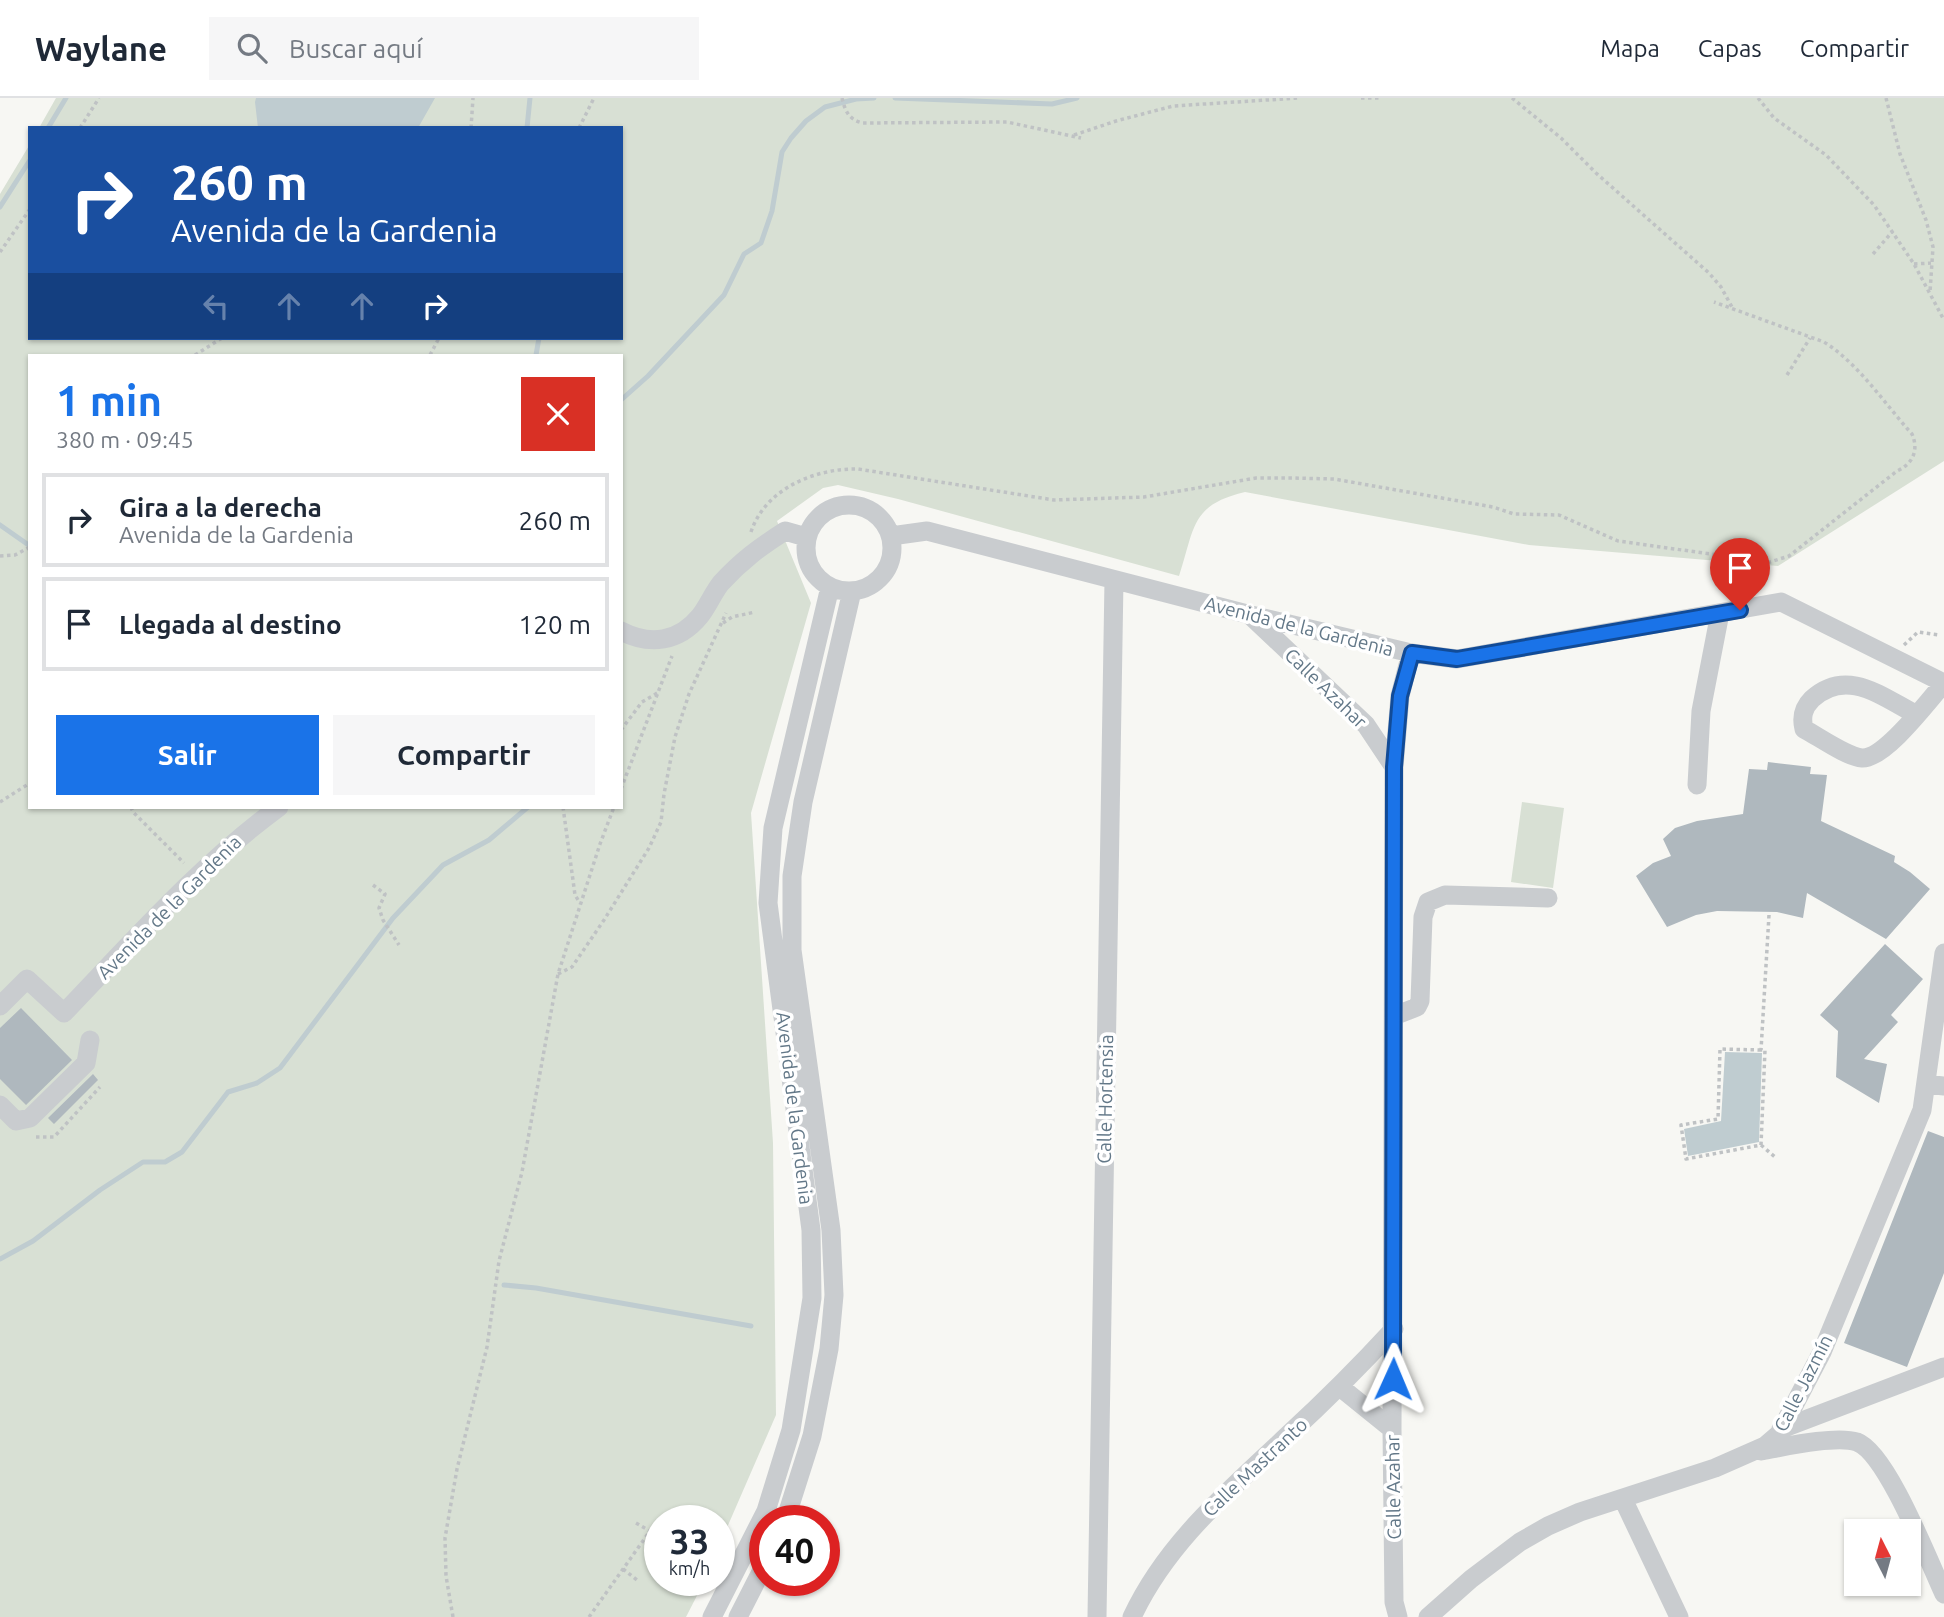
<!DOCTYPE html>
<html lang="es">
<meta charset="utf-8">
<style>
:root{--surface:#fff;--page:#f6f6f7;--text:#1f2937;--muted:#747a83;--line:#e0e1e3;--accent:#1a73e8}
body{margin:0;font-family:Ubuntu,sans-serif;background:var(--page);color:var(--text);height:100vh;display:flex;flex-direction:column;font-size:26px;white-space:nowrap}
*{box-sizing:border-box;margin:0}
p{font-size:23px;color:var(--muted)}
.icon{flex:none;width:38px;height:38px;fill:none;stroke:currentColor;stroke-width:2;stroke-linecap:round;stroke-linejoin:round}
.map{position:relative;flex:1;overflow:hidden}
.sheet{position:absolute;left:28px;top:256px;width:595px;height:455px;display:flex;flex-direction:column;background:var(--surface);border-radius:0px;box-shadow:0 2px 5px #0004}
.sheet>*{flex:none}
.guide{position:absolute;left:28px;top:28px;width:595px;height:214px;border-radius:0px;box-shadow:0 2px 5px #0004;background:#1a4fa0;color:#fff;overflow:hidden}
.needle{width:46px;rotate:354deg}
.tools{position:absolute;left:1844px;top:1421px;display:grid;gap:14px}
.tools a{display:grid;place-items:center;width:77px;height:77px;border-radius:0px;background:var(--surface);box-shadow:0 2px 5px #0004;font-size:35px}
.speed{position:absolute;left:644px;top:1407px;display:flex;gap:14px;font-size:35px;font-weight:700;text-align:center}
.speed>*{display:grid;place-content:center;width:91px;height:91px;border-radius:50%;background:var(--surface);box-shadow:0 2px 5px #0004;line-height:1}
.speed small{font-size:18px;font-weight:400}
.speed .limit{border:10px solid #d22;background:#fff;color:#111}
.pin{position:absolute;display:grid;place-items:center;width:60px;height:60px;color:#fff;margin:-72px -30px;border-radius:50% 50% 50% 0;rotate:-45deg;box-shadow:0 0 7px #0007}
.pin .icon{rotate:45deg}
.me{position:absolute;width:77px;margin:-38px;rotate:1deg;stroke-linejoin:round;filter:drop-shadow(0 0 5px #0008)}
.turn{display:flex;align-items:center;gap:24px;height:147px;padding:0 28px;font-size:32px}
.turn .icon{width:91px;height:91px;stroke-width:2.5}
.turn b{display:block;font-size:49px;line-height:60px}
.lanes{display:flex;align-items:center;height:66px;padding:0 28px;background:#0003;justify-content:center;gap:35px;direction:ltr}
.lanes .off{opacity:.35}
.round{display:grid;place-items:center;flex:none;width:74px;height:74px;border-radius:0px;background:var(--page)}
.headline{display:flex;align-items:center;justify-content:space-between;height:119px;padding:0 28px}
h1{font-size:42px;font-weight:600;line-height:52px;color:var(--accent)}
.cta{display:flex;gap:14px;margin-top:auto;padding:14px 28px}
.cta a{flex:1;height:80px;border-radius:0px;background:var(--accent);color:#fff;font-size:28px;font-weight:600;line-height:80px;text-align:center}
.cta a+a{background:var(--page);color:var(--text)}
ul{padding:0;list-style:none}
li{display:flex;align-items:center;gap:21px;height:94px;margin:0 14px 10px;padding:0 14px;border:4px solid var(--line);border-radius:0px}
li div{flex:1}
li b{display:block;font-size:26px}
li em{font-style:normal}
header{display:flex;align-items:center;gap:42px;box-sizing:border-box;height:98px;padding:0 35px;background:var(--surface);border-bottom:2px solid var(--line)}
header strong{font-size:33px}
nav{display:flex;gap:38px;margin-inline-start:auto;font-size:24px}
.search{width:490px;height:63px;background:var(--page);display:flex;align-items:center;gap:18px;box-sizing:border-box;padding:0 24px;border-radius:0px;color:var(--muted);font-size:26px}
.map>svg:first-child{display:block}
.green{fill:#d8e0d4;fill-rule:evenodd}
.water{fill:#bfccd0}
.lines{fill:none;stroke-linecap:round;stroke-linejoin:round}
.stream{stroke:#bfccd0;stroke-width:5}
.building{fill:#afb8be}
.path{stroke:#bfc2c4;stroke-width:3.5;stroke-dasharray:3.5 3.5;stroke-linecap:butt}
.minor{stroke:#c9cccf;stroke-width:19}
.route-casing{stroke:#114b97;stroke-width:18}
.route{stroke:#1a73e8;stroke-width:12}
.labels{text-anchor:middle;stroke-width:7;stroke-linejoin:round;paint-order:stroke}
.street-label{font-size:19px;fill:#637888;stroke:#fff}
</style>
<header>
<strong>Waylane</strong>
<div class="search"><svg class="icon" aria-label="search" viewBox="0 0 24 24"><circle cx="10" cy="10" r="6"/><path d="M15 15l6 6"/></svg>Buscar aquí</div>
<nav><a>Mapa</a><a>Capas</a><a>Compartir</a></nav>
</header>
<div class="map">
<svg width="1944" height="1519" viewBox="0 0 1944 1519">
<rect width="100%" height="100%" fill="#f7f7f3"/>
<!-- green -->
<path class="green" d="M56 0H1944V363L1778 468 1529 447 1245 394C1190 407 1195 430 1179 478L898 401 838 387 823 390 777 423 811 505 751 715 773 1045 776 1317 719 1448V1423H660V1482H705L686 1519H0V96L30 46V240H621V30H39ZM30 257H621V709H30Z
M1522 704 1564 710 1553 790 1511 784Z"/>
<!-- water -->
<path class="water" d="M256 0H435L418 30H258L255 4Z
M1725 954 1762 955 1759 1044 1688 1058 1684 1031 1721 1023Z"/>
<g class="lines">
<!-- stream -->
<path class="stream" d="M895 0 1052 6 1077 0
M48 30 66 0
M527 30 530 0
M0 109 30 62
M536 257 539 240
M621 302 648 278 724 197 744 156 761 145 772 113 782 54 791 40 806 23 825 9 856 1 874 0
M0 427 30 448
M0 1161 33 1143 100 1092 143 1064H165L182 1054 228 994 257 985 280 970 393 820 443 767 489 742 528 709
M504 1187 536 1190 751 1228"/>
</g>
<!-- building -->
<path class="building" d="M1768 664 1811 669 1810 676 1827 677 1821 723 1895 758 1894 764 1910 774 1930 791 1886 841 1807 795 1803 820 1777 814 1717 813 1696 817 1667 829 1636 778 1653 765 1671 758 1663 741 1675 730 1697 723 1743 716 1749 671 1767 672Z
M1885 846 1923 881 1891 917 1898 924 1864 961 1887 966 1879 1005 1836 979 1838 933 1820 917Z
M21 910 72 962 26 1007 0 981V930Z
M93 976 98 982 54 1026 48 1020Z
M1928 1033 1944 1039V1175L1907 1269 1844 1245Z"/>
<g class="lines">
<!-- path -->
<path class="path" d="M842 0C845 13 849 22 863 25L1007 24 1081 40
M1361 0H1379
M1512 0 1561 40 1596 75 1709 175 1721 189 1733 211
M1758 0 1774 20 1826 57 1874 107 1914 166 1944 222
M1886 0 1900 56 1926 122 1933 149 1930 194
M80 30 99 0
M471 30 473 0
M579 30 594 0
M1074 37 1116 23 1173 8 1299 0
M0 154 30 111
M1873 156 1893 133
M1914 166 1931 165
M195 257 222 240
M430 257 439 240
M1787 277 1810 240
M751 434C765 391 815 370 858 371L1054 402 1144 399 1256 380H1293L1334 381 1493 409 1514 416 1559 417 1618 443 1732 459 1751 464H1770L1789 458 1897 373C1913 366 1919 352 1912 336 1884 305 1859 266 1824 244L1714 204
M0 458 15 457 30 449
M723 525 732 519 755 514
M1904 547 1918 534 1939 537
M621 632 642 604 659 594
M621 691 672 558
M0 704 30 685
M131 709 133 714 184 765
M563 709 575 797 580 805
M373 787 385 796 379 810 383 822 399 847
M558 876 572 869 604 822 649 750 661 724 664 696 675 639 689 596 726 515
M1761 952 1720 951 1718 1021 1681 1027 1686 1061 1761 1047 1765 952H1761L1769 817
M36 1039H54L100 989
M1761 1047 1775 1059
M636 1425 650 1433 660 1432
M623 1471 637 1482
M453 1519 446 1478 445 1440 457 1371 487 1249 499 1163 522 1074 558 876 600 746 614 709
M589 1519 650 1433"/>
<!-- minor -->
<path class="minor" d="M806 450a43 43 0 1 1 86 0a43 43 0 1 1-86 0Z
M891 438 927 433 1251 517 1411 555 1457 561 1781 504 1944 585
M1251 518 1366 627 1394 669
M621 533C650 548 679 544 700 518 708 508 713 495 721 485 741 463 760 449 785 433L806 439
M1917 617C1882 599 1847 569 1812 601 1803 610 1801 619 1804 631 1819 639 1847 659 1862 660 1885 661 1929 602 1944 585
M1697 687 1701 613 1720 515
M0 908 27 881 64 915C133 843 199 768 279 709
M1394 918 1417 909 1420 903 1423 819 1428 804 1445 797 1548 800
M1926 986 1944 988
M0 1007 16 1023 30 1020 86 965 90 942
M1340 1289 1392 1331
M1781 1331 1944 1269
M1761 1353C1783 1349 1836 1337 1857 1344 1887 1355 1929 1464 1944 1496
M1623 1401 1679 1519
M785 1423 812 1338 829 1251 834 1197 831 1132 792 852V778L803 704 852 493
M712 1519 766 1413 791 1332 812 1200 811 1132 768 805 773 730 830 489
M738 1519 765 1466
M1097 1519 1114 482
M1132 1519C1167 1444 1229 1393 1288 1337 1325 1303 1360 1268 1394 1231
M1398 1519 1394 1504 1392 1331 1394 669 1400 598 1411 555
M1428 1519 1471 1481 1520 1444 1548 1428 1580 1414 1715 1370 1765 1348 1779 1336 1822 1254 1922 1012 1944 855"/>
</g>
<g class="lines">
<defs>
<path id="route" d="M1393 1281 1394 669 1400 598 1412 555 1457 561 1740 512"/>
</defs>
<!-- route casing -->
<use href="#route" class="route-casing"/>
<!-- route -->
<use href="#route" class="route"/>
</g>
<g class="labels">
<!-- street labels -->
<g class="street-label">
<text transform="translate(1299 528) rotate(14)" y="7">Avenida de la Gardenia</text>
<text transform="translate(1326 590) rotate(44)" y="7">Calle Azahar</text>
<text transform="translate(169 809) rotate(-45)" y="7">Avenida de la Gardenia</text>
<text transform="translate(1105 1001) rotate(-89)" y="7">Calle Hortensia</text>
<text transform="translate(795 1010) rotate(83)" y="7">Avenida de la Gardenia</text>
<text transform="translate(1803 1285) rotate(-63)" y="7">Calle Jazmín</text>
<text transform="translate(1255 1369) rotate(-43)" y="7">Calle Mastranto</text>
<text transform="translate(1393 1389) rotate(-91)" y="7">Calle Azahar</text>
</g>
</g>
</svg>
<div class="tools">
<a><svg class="needle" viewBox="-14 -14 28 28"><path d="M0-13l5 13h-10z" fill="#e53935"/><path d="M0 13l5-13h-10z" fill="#747a83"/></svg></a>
</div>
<div class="speed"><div>33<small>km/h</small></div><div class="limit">40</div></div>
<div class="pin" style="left:1740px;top:512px;background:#d93025"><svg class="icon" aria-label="arrive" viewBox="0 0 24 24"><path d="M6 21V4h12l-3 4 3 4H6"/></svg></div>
<svg class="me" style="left:1393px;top:1281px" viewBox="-20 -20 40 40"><path d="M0-17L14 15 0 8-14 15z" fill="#1a73e8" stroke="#fff" stroke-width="4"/></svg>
<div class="guide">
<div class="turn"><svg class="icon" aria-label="right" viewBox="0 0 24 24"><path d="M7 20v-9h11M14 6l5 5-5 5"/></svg><div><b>260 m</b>Avenida de la Gardenia</div></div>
<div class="lanes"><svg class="icon off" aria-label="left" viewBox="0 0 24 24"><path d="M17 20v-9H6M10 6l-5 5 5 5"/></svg><svg class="icon off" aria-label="ahead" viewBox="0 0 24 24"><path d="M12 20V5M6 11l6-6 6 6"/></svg><svg class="icon off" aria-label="ahead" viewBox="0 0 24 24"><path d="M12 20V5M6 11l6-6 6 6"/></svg><svg class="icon" aria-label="right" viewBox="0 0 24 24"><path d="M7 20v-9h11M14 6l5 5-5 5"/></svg></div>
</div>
<section class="sheet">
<div class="headline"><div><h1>1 min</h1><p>380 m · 09:45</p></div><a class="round" style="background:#d93025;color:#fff"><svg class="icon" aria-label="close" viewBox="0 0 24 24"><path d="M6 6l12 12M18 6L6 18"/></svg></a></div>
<ul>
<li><svg class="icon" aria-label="right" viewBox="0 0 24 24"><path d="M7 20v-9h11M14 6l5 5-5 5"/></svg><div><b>Gira a la derecha</b><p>Avenida de la Gardenia</p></div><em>260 m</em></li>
<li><svg class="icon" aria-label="arrive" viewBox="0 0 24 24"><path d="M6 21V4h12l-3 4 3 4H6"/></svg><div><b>Llegada al destino</b></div><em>120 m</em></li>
</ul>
<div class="cta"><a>Salir</a><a>Compartir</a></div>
</section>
</div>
